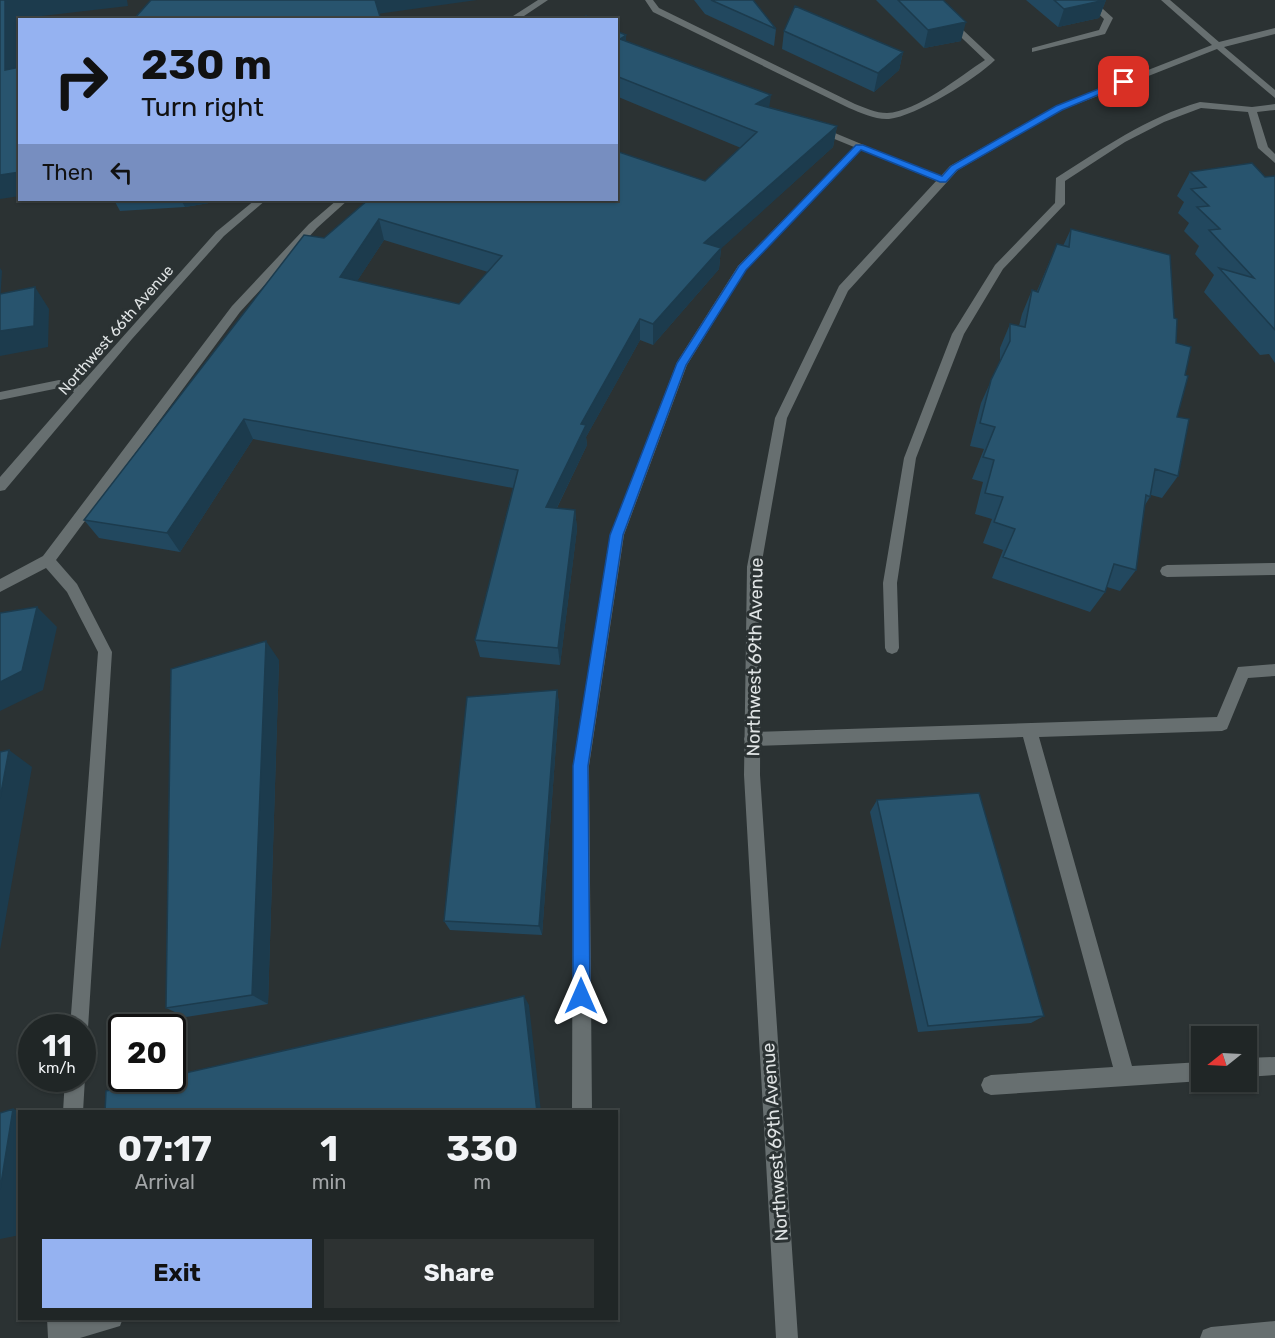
<!DOCTYPE html>
<style>
:root{--surface:#202626;--page:#2d3232;--text:#f1f3f6;--muted:#a2a5a7;--line:#3d4343;--accent:#95b2f1}
body{margin:0;font-family:Rubik,sans-serif;background:var(--page);color:var(--text);height:100vh;display:flex;flex-direction:column;font-size:22px;white-space:nowrap}
*{box-sizing:border-box;margin:0}
p{font-size:20px;color:var(--muted)}
.icon{flex:none;width:33px;height:33px;fill:none;stroke:currentColor;stroke-width:2;stroke-linecap:round;stroke-linejoin:round}
.map{position:relative;flex:1;overflow:hidden}
.details{position:absolute;left:18px;top:1110px;width:600px;height:210px;display:flex;flex-direction:column;background:var(--surface);border-radius:0px;box-shadow:0 2px 4px #0004,0 0 0 2px var(--line)}
.details>*{flex:none}
.guide{position:absolute;left:18px;top:18px;width:600px;height:183px;border-radius:0px;box-shadow:0 2px 4px #0004,0 0 0 2px var(--line);background:#95b2f1;color:#111;overflow:hidden}
.needle{width:39px;rotate:252deg}
.controls{position:absolute;left:1191px;top:1026px;display:grid;gap:12px}
.controls a{display:grid;place-items:center;width:66px;height:66px;border-radius:0px;background:var(--surface);box-shadow:0 2px 4px #0004,0 0 0 2px var(--line);font-size:30px}
.speed{position:absolute;left:18px;top:1014px;display:flex;gap:12px;font-size:30px;font-weight:700;text-align:center}
.speed>*{display:grid;place-content:center;width:78px;height:78px;border-radius:50%;background:var(--surface);box-shadow:0 2px 4px #0004,0 0 0 2px var(--line);line-height:1}
.speed small{font-size:15px;font-weight:400}
.speed .limit{border:3px solid #111;border-radius:9px;background:#fff;color:#111}
.pin{position:absolute;display:grid;place-items:center;width:51px;height:51px;color:#fff;margin:-26px;border-radius:12px;box-shadow:0 3px 9px #0006}
.me{position:absolute;width:66px;margin:-33px;rotate:0deg;stroke-linejoin:round;filter:drop-shadow(0 0 4px #0008)}
.turn{display:flex;align-items:center;gap:21px;height:126px;padding:0 24px;font-size:27px}
.turn .icon{width:78px;height:78px;stroke-width:2.5}
.turn b{display:block;font-size:42px;line-height:51px}
.then{display:flex;align-items:center;height:57px;padding:0 24px;background:#0003;gap:12px;font-size:22px}
.eta{display:flex;justify-content:space-evenly;align-items:center;height:102px;text-align:center}
.eta b{font-size:36px;font-weight:700;line-height:42px}
.cta{display:flex;gap:12px;margin-top:auto;padding:12px 24px}
.cta a{flex:1;height:69px;border-radius:0px;background:var(--accent);color:#111;font-size:24px;font-weight:700;line-height:69px;text-align:center}
.cta a+a{background:var(--page);color:var(--text)}
.map>svg:first-child{display:block}
.lines{fill:none;stroke-linecap:round;stroke-linejoin:round}
.service{fill:#676f70;fill-rule:evenodd}
.minor{fill:#676f70;fill-rule:evenodd}
.tertiary{fill:#676f70;fill-rule:evenodd}
.wall{fill:#22485f;fill-rule:evenodd}
.shaded-wall{fill:#1c3b4d}
.building{fill:#28546e;stroke:#1c3b4d;stroke-width:1.5;fill-rule:evenodd}
.route{fill:#1a73e8;stroke:#114b97;stroke-width:1.5}
.labels{text-anchor:middle;stroke-width:6;stroke-linejoin:round;paint-order:stroke}
.far-street-label{font-size:15px;fill:#dfe3e4;stroke:#2b3233}
.street-label{font-size:18px;fill:#dfe3e4;stroke:#2b3233}
</style>
<div class="map">
<svg width="1275" height="1338" viewBox="0 0 1275 1338">
<rect width="100%" height="100%" fill="#2b3233"/>
<g class="lines">
<!-- service -->
<path class="service" d="M538 0H548L518 20H507Z
M645 0H653L659 8 855 104C865 108 876 113 887 113 917 112 960 76 985 60L922 0H931L995 60C976 79 916 116 889 119 876 120 861 113 849 108L653 12Z
M1084 0H1093L1113 18 1105 34 1032 52V48L1099 30 1104 19Z
M1200 102 1252 107 1275 104V110L1257 112 1268 147 1275 154V163L1258 148 1248 112 1201 108 1164 122 1125 142 1065 181V204L1003 269 964 334 916 458 897 583 899 648 897 652 892 654 887 652 885 648 883 583 904 458 952 334 995 265 1055 203 1056 178C1102 149 1147 117 1200 102Z
M818 126 948 180 939 182 861 150 746 270 687 365 624 535 589 766 592 1112H572L573 766 610 535 677 362 738 266 854 147 815 131 813 129Z
M255 200H266L224 236 132 339 5 490 0 491V477L74 392 59 388 0 400V392L59 380 80 385 216 232Z
M337 200H348L317 228 240 312 56 560 77 584 112 652 88 1028 82 1036V1028H70L98 652 67 592 46 568 0 592V579L43 556 232 306 309 224Z
M1275 563V575L1167 577 1162 575 1160 571 1162 567 1167 565Z
M1275 664V676L1248 678 1227 729 1222 731 1039 737 1132 1066 1202 1062V1081L991 1095 984 1092 981 1085 984 1078 991 1075 1113 1067 1023 737 752 746 746 744 744 739 746 734 752 732 1217 717 1238 667Z
M1275 1057V1075L1246 1077V1058Z
M82 1073 85 1078 83 1112H63L65 1078H82Z
M47 1318H123L120 1326 80 1338H48Z"/>
<!-- minor -->
<path class="minor" d="M1161 0H1170L1219 42 1275 28V34L1224 47 1275 90V98L1217 49 1062 110 958 170 848 291 787 418 761 567 760 775 798 1338H776L744 775 747 567 775 418 839 286 950 166 1056 106 1212 45Z"/>
<!-- tertiary -->
<path class="tertiary" d="M1275 1321V1338H1200L1203 1330 1211 1327Z"/>
</g>
<!-- wall -->
<path class="wall" d="M694 0H753L776 29 774 46 705 14Z
M876 0H943L961 41 924 48Z
M1026 0H1106L1099 18 1058 27Z
M616 31 626 41 769 107 837 126 833 147 721 248 719 269 653 345 640 340 586 437 587 445 557 508 575 510 577 529 560 665 480 657 475 640 513 488 253 439 180 552 99 538 84 520 324 238 368 200 705 181 741 148 616 96ZM384 240 488 272 459 304 357 281Z
M784 31 903 52 899 70 874 92 782 49Z
M1190 172 1265 177 1275 176V363L1269 354 1260 355 1204 292 1214 275 1195 254 1199 246 1184 231 1189 223 1178 213 1184 202 1177 196Z
M114 200H227L185 207 120 211Z
M1071 229 1176 343 1178 476 1162 498 1151 495 1150 497 1145 505 1136 570 1120 591 1107 587 1105 592 1090 612 992 578 1003 550 983 543 992 519 975 514 983 482 972 479 984 449 970 446 981 403 1000 361V348L1010 324 1019 326 1022 314 1032 290 1037 291 1057 244 1063 246Z
M279 660 268 1004 186 1017 166 1008Z
M557 690 559 704 542 935 450 930 444 921Z
M877 800 1044 1016 1031 1023 918 1032 870 812Z"/>
<!-- shaded-wall -->
<path class="shaded-wall" d="M5 0H127L128 6 16 19 17 92 5 70Z
M374 0H477L377 14Z
M1106 0 1099 18 1058 27 1064 9Z
M966 22 961 41 924 48 928 30Z
M626 35V56L620 39Z
M903 52 899 70 874 92 878 73Z
M771 95 768 116 756 104Z
M837 126 833 147 703 265 704 243Z
M20 172V196L0 199V175Z
M181 200H227L185 207Z
M379 219 384 240 346 298 340 277Z
M721 248 719 269 653 345V324Z
M0 268 2 271 0 303Z
M35 287 49 309 48 347 0 356V331Z
M640 319V340L586 437 587 445 548 526 546 507 581 424Z
M244 419 253 439 180 552 167 533Z
M575 510 577 529 560 665 558 648Z
M37 607 57 627 43 690 0 711V682Z
M266 641 279 660 268 1004 252 995Z
M557 690 559 704 542 935 539 926Z
M9 750 32 767 0 950V798Z
M524 996 529 1005 541 1112H537Z
M13 1109 26 1112H20V1235L0 1239V1190Z"/>
<!-- building -->
<path class="building" d="M0 0H5V70L20 67V172L0 175Z
M151 0H375L381 20H133Z
M711 0H753L776 29Z
M898 0H943L966 22 928 30Z
M1054 0H1105L1064 9Z
M795 6 903 52 878 73 784 31Z
M586 16 593 20H581Z
M616 31 626 35 620 39 771 95 756 104 837 126 704 243 721 248 653 324 640 319 581 424 586 425 546 507 575 510 558 648 475 640 518 470 244 419 167 533 84 520 304 235 324 238 368 200H616V151L705 181 757 132 616 76ZM379 219 502 256 459 304 340 277Z
M1252 163 1265 177 1275 176V330L1219 268 1254 278 1209 230 1220 229 1197 207 1209 206 1191 189 1206 187 1190 172Z
M1071 229 1170 255 1174 318 1177 319 1176 343 1191 347 1185 375 1188 376 1177 417 1189 419 1178 476 1155 469 1150 497 1146 495 1136 570 1114 564 1105 592 1003 557 1015 529 994 522 1003 497 985 493 994 460 983 457 995 427 980 423 991 380 1010 341V324L1025 327 1032 290 1038 292 1057 244 1069 247Z
M35 287 34 326 0 331V294Z
M37 607 22 671 0 682V613Z
M266 641 252 995 166 1008 171 669Z
M557 690 539 926 444 921 467 697Z
M9 750 0 798V752Z
M979 793 1044 1016 928 1026 877 800Z
M524 996 537 1112H105L106 1091 160 1078H172V1076Z
M13 1109 0 1190V1113Z"/>
<!-- route -->
<path class="route" d="M1121 80 1129 82 1062 110 957 170 946 182H940L861 150 746 270 686 365 623 535 588 766 590 996 587 1002 581 1005 576 1002 573 996V766L610 535 677 363 739 266 856 145H863L942 176 951 166 1056 106Z"/>
<g class="labels">
<!-- far-street labels -->
<g class="far-street-label">
<text transform="translate(116 330) rotate(-49)" y="5">Northwest 66th Avenue</text>
</g>
<!-- street labels -->
<g class="street-label">
<text transform="translate(755 657) rotate(-89)" y="6">Northwest 69th Avenue</text>
<text transform="translate(775 1142) rotate(-94)" y="6">Northwest 69th Avenue</text>
</g>
</g>
</svg>
<div class="controls">
<a><svg class="needle" viewBox="-14 -14 28 28"><path d="M0-13l5 13h-10z" fill="#e53935"/><path d="M0 13l5-13h-10z" fill="#a2a5a7"/></svg></a>
</div>
<div class="speed"><div>11<small>km/h</small></div><div class="limit">20</div></div>
<div class="pin" style="left:1124px;top:82px;background:#d93025"><svg class="icon" aria-label="arrive" viewBox="0 0 24 24"><path d="M6 21V4h12l-3 4 3 4H6"/></svg></div>
<svg class="me" style="left:581px;top:996px" viewBox="-20 -20 40 40"><path d="M0-17L14 15 0 8-14 15z" fill="#1a73e8" stroke="#fff" stroke-width="4"/></svg>
<div class="guide">
<div class="turn"><svg class="icon" aria-label="right" viewBox="0 0 24 24"><path d="M7 20v-9h11M14 6l5 5-5 5"/></svg><div><b>230 m</b>Turn right</div></div>
<div class="then">Then<svg class="icon" aria-label="left" viewBox="0 0 24 24"><path d="M17 20v-9H6M10 6l-5 5 5 5"/></svg></div>
</div>
<section class="details">
<div class="eta">
<div><b>07:17</b><p>Arrival</p></div>
<div><b>1</b><p>min</p></div>
<div><b>330</b><p>m</p></div>
</div>
<div class="cta"><a>Exit</a><a>Share</a></div>
</section>
</div>
